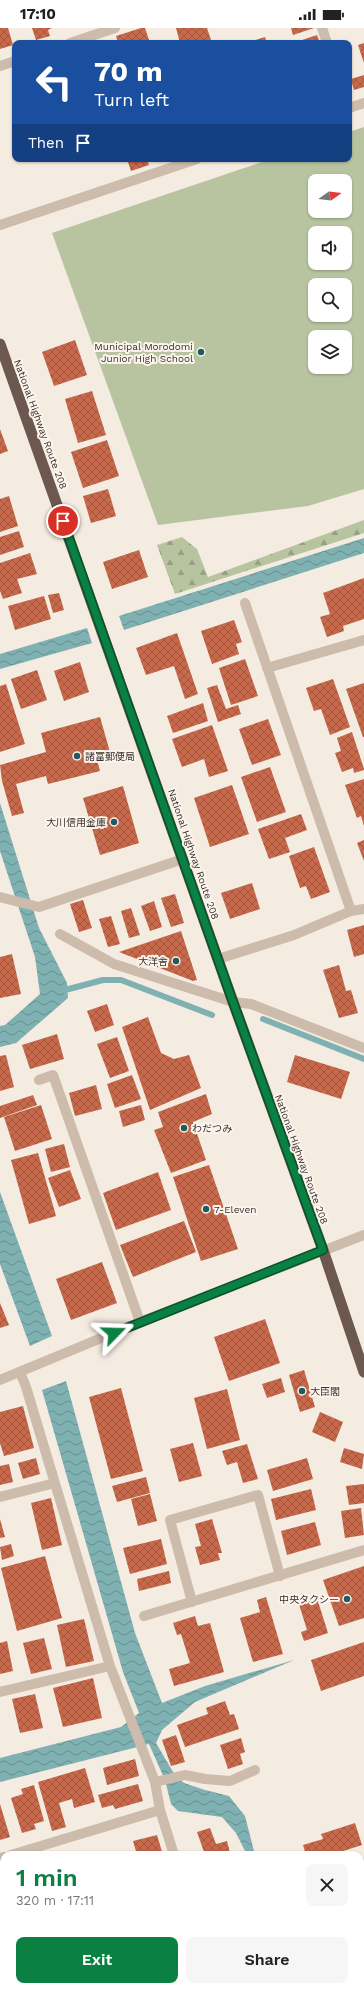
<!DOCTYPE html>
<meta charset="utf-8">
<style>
:root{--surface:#fff;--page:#f6f6f6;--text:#222;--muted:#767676;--accent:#0b8043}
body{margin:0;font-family:"Work Sans","Noto Sans JP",sans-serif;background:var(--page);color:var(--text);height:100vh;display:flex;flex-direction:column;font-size:15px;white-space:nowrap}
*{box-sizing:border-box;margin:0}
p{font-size:13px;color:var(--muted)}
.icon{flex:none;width:22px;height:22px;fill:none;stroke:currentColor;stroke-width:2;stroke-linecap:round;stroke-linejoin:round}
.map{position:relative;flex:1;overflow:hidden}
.sheet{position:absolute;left:0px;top:1823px;width:364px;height:140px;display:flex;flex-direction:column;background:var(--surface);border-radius:12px 12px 0 0;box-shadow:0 1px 3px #0004}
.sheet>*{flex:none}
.top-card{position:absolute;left:12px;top:12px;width:340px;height:122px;border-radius:8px;box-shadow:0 1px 3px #0004;background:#1a4fa0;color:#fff;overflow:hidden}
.needle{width:26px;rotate:76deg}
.fabs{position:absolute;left:308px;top:146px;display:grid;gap:8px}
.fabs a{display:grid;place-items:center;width:44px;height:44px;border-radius:8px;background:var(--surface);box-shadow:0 1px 3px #0004;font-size:20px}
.pin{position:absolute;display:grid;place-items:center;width:34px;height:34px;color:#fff;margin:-17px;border:2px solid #fff;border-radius:50%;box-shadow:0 1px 4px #0007}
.me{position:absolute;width:44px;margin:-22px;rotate:68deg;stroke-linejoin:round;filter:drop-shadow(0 0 3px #0008)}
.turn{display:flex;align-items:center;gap:14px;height:84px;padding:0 16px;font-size:18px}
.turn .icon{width:52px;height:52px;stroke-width:2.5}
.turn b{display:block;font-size:28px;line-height:34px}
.then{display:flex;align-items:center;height:38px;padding:0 16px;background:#0003;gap:8px;font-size:15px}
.round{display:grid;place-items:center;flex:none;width:42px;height:42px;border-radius:8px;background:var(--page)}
.headline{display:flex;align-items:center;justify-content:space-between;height:68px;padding:0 16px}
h1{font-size:24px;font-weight:600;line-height:30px;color:var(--accent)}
.cta{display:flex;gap:8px;margin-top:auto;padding:8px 16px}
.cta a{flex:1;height:46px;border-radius:8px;background:var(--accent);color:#fff;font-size:16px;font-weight:600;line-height:46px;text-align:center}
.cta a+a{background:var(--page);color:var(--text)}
.status{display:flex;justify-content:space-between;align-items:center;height:28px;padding:0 20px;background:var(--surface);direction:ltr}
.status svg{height:11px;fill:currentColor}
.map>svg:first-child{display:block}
.forest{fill:url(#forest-firs)}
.garden{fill:#b8c4a0;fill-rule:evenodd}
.water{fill:url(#water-waves)}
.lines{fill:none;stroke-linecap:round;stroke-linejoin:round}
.stream{stroke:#7fb0b2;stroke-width:6}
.building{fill:url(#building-cross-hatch)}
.minor{stroke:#cdbbac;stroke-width:10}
.tertiary{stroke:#cdbbac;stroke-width:10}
.trunk{stroke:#6c584f;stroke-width:11}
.route-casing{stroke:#07532c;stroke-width:10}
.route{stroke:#0b8043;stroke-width:7}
.poi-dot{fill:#1f5a5e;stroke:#fbf5ee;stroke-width:1.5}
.labels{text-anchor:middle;stroke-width:4;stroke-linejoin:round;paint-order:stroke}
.poi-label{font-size:10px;fill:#3b302b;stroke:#fbf5ee;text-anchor:end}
.street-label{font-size:10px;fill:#3b302b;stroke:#fbf5ee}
</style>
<div class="status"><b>17:10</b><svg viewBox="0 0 49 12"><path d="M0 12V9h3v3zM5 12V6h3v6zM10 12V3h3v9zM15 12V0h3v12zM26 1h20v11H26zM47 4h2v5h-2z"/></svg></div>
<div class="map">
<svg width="364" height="1963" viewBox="0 0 364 1963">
<defs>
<pattern id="forest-firs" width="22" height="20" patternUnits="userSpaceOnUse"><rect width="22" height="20" fill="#b8c4a0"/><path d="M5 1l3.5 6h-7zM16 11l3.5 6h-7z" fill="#97a083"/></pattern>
<pattern id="water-waves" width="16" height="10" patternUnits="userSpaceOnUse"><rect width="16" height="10" fill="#7fb0b2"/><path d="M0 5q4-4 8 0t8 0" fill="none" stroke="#699091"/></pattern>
<pattern id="building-cross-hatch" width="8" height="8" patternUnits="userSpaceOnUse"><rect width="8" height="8" fill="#c8694b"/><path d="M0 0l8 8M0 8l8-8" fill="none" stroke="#a4573f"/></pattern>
</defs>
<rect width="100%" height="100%" fill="#f4ebe1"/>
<!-- forest -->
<path class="forest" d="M364 492V505L175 566 157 517 182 509 197 521 208 549Z"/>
<!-- garden -->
<path class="garden" d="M364 99V461L308 478 158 497 52 205 271 131H349V104ZM315 153H345V183H315ZM315 205H345V235H315ZM315 257H345V287H315ZM315 309H345V339H315Z"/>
<!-- water -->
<path class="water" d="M364 510V525L124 602 119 588Z
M87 600 92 615 0 641V626Z
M0 775 39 900 67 955 68 970 16 1015 0 1019V998L5 997 40 966 35 929 0 823Z
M0 1164 52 1308 30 1318 0 1236Z
M66 1353 135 1605 162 1675 205 1658 294 1632 195 1674 162 1702 156 1715 176 1749 184 1755 205 1762 229 1768 245 1788 255 1827H247L236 1805 222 1789 178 1783 171 1776 165 1752 149 1716 0 1754V1730L121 1699 139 1685 123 1644 42 1362Z"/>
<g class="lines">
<!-- stream -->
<path class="stream" d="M65 962 103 952H121L212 987
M263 991 364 1031"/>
</g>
<!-- building -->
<path class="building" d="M0 0H8L13 17 0 21Z
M32 0H52L48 2 50 8 36 12Z
M141 0H145L150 15H118L116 8Z
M176 0H207L212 15H180Z
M291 0H314L293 7Z
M317 7 320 15H293Z
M265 9 267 15H246Z
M364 15V35L358 17Z
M364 47V59L354 62 351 51Z
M127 131H147L149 137 131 143Z
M75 312 87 347 54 358 42 324Z
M92 363 106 407 78 415 65 371Z
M0 401 8 423 0 426Z
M107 412 119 448 83 460 71 424Z
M108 461 116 488 91 495 83 468Z
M9 468 18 498 0 504V471Z
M19 503 24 519 0 527V509Z
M139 522 148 549 112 561 103 534Z
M30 525 37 546 17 551 22 565 3 571 0 563V535Z
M364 550V591L343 598 344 603 327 609 320 589 330 586 323 565Z
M59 565 64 582 53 585 48 567Z
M44 568 51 591 15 602 8 578Z
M234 592 242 614 236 616 239 626 212 636 201 603Z
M177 605 198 666 185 671 174 638 146 647 136 620Z
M245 631 258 668 231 677 219 640Z
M80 634 89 664 64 673 54 643Z
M37 642 47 672 21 681 11 651Z
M333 651 350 699 330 707 321 681 314 683 306 660Z
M364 655V709H363L346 661Z
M6 656 25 716 0 724V658Z
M217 657 226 681 238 677 241 686 218 694 207 660Z
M203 675 208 693 173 705 167 688Z
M100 689 110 724 96 728 100 743 48 756 46 748 16 756 24 785 12 788 2 753 0 737 46 724 41 705Z
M268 691 281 727 252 737 239 701Z
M212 697 228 743 209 749 204 731 182 739 172 711Z
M352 704 364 741V742L354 745 353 740 342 744 335 725 341 723 337 710Z
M270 739 286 784 257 794 241 749Z
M364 751V798L361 788 357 790 345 757Z
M232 757 249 806 210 819 194 770Z
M123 758 139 815 100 827 83 770Z
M301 786 307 802 285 810 290 824 269 831 258 801Z
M364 812V833L357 815Z
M314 819 330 864 311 871 306 858 300 860 289 828Z
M252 855 260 881 230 891 221 865Z
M175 866 184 895 171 899 161 870Z
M83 872 92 900 79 904 70 876Z
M154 873 162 899 150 903 141 878Z
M131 880 140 907 129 910 121 883Z
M111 888 120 916 108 919 99 891Z
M364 897V926L354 929 347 902Z
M181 903 197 952 193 953 119 924Z
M12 926 21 966 0 970V929Z
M339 937 346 963 351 962 358 985 339 990 323 942Z
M107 976 114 997 95 1004 87 983Z
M148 989 161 1025 174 1031 189 1027 201 1060 150 1082 122 999Z
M57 1006 64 1031 30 1041 22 1017Z
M117 1009 129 1043 110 1050 97 1016Z
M6 1027 14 1059 0 1063V1028Z
M295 1027 350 1044 341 1071 287 1054Z
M132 1047 141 1071 115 1080 107 1056Z
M96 1057 102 1081 75 1088 69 1065Z
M206 1066 212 1086 193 1094 206 1132 171 1145 154 1102 163 1099 158 1084Z
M33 1067 37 1077 0 1090V1078Z
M41 1077 52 1111 15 1123 4 1089Z
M141 1077 145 1092 123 1099 119 1083Z
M64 1116 70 1139 51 1144 45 1121Z
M38 1125 56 1188 29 1196 11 1132Z
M209 1137 238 1221 201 1233 173 1149Z
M70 1142 81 1171 59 1179 48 1150Z
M158 1144 171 1182 116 1202 103 1165Z
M184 1193 196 1224 133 1249 120 1217Z
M102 1234 117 1275 71 1292 56 1251Z
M0 1275 9 1297 0 1300Z
M265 1291 280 1335 229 1353 214 1309Z
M304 1342 315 1379 300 1384 289 1347Z
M281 1350 285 1364 267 1370 262 1356Z
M121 1360 143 1443 111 1451 89 1369Z
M227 1361 240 1412 207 1421 194 1370Z
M23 1378 34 1420 4 1428 0 1415V1384Z
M320 1384 343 1394 335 1414 312 1404Z
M193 1415 202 1448 179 1454 170 1421Z
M247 1416 258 1451 243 1455 237 1434 227 1437 222 1423Z
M344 1420 364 1426 362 1441 340 1434Z
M36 1430 40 1446 23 1451 18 1435Z
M307 1430 313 1451 273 1463 267 1442Z
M9 1436 13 1454 0 1457V1438Z
M146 1449 150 1465 117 1474 112 1458Z
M364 1456V1475L349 1477 346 1458Z
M311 1461 316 1482 276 1492 271 1471Z
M150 1466 157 1493 138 1498 131 1471Z
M51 1470 62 1517 42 1522 31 1475Z
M361 1480 364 1507 345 1510 341 1483Z
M0 1491 5 1509 0 1510Z
M212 1491 222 1525H218L220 1532 200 1537 195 1519 201 1518 195 1496Z
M315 1494 321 1517 287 1527 281 1503Z
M161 1511 167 1536 130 1546 123 1520Z
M11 1516 14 1528 2 1532 0 1519Z
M45 1528 62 1590 17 1603 1 1540Z
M364 1538V1590L339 1598 323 1552Z
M169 1543 171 1555 139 1563 137 1551Z
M316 1567 328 1605 304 1613 301 1604 307 1602 298 1573Z
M266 1569 283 1626 253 1634 240 1590 260 1584 257 1572Z
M195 1588 198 1598 210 1595 224 1644 174 1658 169 1641 190 1635 181 1606 177 1607 173 1595Z
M84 1591 94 1633 66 1639 57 1597Z
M44 1610 52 1641 31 1646 23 1615Z
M7 1613 13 1643 0 1646V1615Z
M364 1614V1648L321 1663 311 1632Z
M93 1650 102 1690 63 1699 53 1660Z
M35 1666 43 1700 20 1705 12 1671Z
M225 1673 230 1687 234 1686 239 1701 185 1719 177 1697 208 1686 206 1680Z
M176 1707 185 1734 171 1738 162 1712Z
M241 1710 245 1724 240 1726 243 1736 228 1741 220 1717Z
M135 1731 139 1748 107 1757 103 1740Z
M85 1740 95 1774 74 1780 72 1771 59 1775 66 1799 52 1803 38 1754Z
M138 1756 143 1773 115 1781 113 1777 102 1780 98 1767Z
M34 1757 44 1793 34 1796 36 1801 22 1805 11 1770 23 1766 21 1761Z
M0 1776 10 1809 0 1812Z
M355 1795 362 1817 331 1827H306L303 1817 323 1811 321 1806Z
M210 1800 216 1816 227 1813 230 1825 223 1827H205L197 1804Z
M157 1807 163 1827H137L133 1813Z
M4 1856V1918L0 1919V1875H3L0 1858Z
M62 1959H110L102 1963H64Z
M294 1959H316L305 1963H295Z"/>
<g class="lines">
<!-- minor -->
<path class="minor" d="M322 0 327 15
M70 15 115 0
M0 38 15 33
M349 80 364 75
M0 197 197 131
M245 575 351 883
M267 640 364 612
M0 869 39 879 183 831
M60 906 114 936 233 974 251 976 364 1020
M218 931 294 907 351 883 364 881
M39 1052 53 1047 140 1294
M20 1344 26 1359 110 1638 155 1754 160 1782 174 1827
M0 1469 55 1455
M192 1574 170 1492 258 1467 280 1548
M144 1588 364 1522
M0 1664 110 1638
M155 1754 185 1747 205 1751 230 1753 255 1742
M11 1827 160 1782
M0 1830 4 1829
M255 1959 260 1963
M151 1963 159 1959"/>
<!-- tertiary -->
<path class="tertiary" d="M0 1352 140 1294 364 1207"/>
<!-- trunk -->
<path class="trunk" d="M0 316 233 974 323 1222 364 1344
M361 1963 364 1942"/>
</g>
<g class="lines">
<defs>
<path id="route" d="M63 493 233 974 323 1222 114 1305"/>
</defs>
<!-- route casing -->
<use href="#route" class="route-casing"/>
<!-- route -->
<use href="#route" class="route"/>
</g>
<!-- markers -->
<g class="poi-dot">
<circle cx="201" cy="324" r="4"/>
<circle cx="77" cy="728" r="4"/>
<circle cx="114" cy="794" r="4"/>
<circle cx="176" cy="933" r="4"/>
<circle cx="184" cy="1100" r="4"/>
<circle cx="206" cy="1181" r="4"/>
<circle cx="302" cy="1363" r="4"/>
<circle cx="347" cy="1571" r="4"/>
</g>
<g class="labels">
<!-- poi labels -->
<g class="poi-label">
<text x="193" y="322">Municipal Morodomi<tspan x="193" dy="12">Junior High School</tspan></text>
<text x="85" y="732" text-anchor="start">諸富郵便局</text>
<text x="106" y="798">大川信用金庫</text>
<text x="168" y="937">大洋舎</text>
<text x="192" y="1104" text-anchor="start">わだつみ</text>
<text x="214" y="1185" text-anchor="start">7-Eleven</text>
<text x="310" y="1367" text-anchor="start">大臣閣</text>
<text x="339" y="1575">中央タクシー</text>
</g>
<!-- street labels -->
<g class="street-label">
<text transform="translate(41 396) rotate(70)" y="4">National Highway Route 208</text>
<text transform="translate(194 826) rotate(71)" y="4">National Highway Route 208</text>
<text transform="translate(302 1131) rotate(70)" y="4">National Highway Route 208</text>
</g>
</g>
</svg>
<div class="fabs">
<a><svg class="needle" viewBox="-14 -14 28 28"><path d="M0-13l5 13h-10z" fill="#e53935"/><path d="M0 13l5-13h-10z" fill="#767676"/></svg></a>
<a><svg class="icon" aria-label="sound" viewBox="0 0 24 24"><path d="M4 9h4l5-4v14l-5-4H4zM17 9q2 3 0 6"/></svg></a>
<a><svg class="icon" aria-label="search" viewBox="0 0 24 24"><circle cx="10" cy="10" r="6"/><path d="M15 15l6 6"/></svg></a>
<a><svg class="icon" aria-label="layers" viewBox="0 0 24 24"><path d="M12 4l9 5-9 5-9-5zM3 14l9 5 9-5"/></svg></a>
</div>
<div class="pin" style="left:63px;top:493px;background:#d93025"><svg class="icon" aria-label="arrive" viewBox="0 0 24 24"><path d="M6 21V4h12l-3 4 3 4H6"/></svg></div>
<svg class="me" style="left:114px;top:1305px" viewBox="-20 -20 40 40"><path d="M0-17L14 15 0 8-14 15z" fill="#0b8043" stroke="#fff" stroke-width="4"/></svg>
<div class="top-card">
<div class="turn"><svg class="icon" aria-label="left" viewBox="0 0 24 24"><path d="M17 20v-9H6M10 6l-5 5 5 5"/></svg><div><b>70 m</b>Turn left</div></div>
<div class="then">Then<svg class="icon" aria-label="arrive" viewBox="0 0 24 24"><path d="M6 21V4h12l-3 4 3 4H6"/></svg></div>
</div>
<section class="sheet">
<div class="headline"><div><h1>1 min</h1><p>320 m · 17:11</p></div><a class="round"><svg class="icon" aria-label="close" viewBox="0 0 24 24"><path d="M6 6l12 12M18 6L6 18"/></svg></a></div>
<div class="cta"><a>Exit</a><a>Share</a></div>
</section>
</div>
